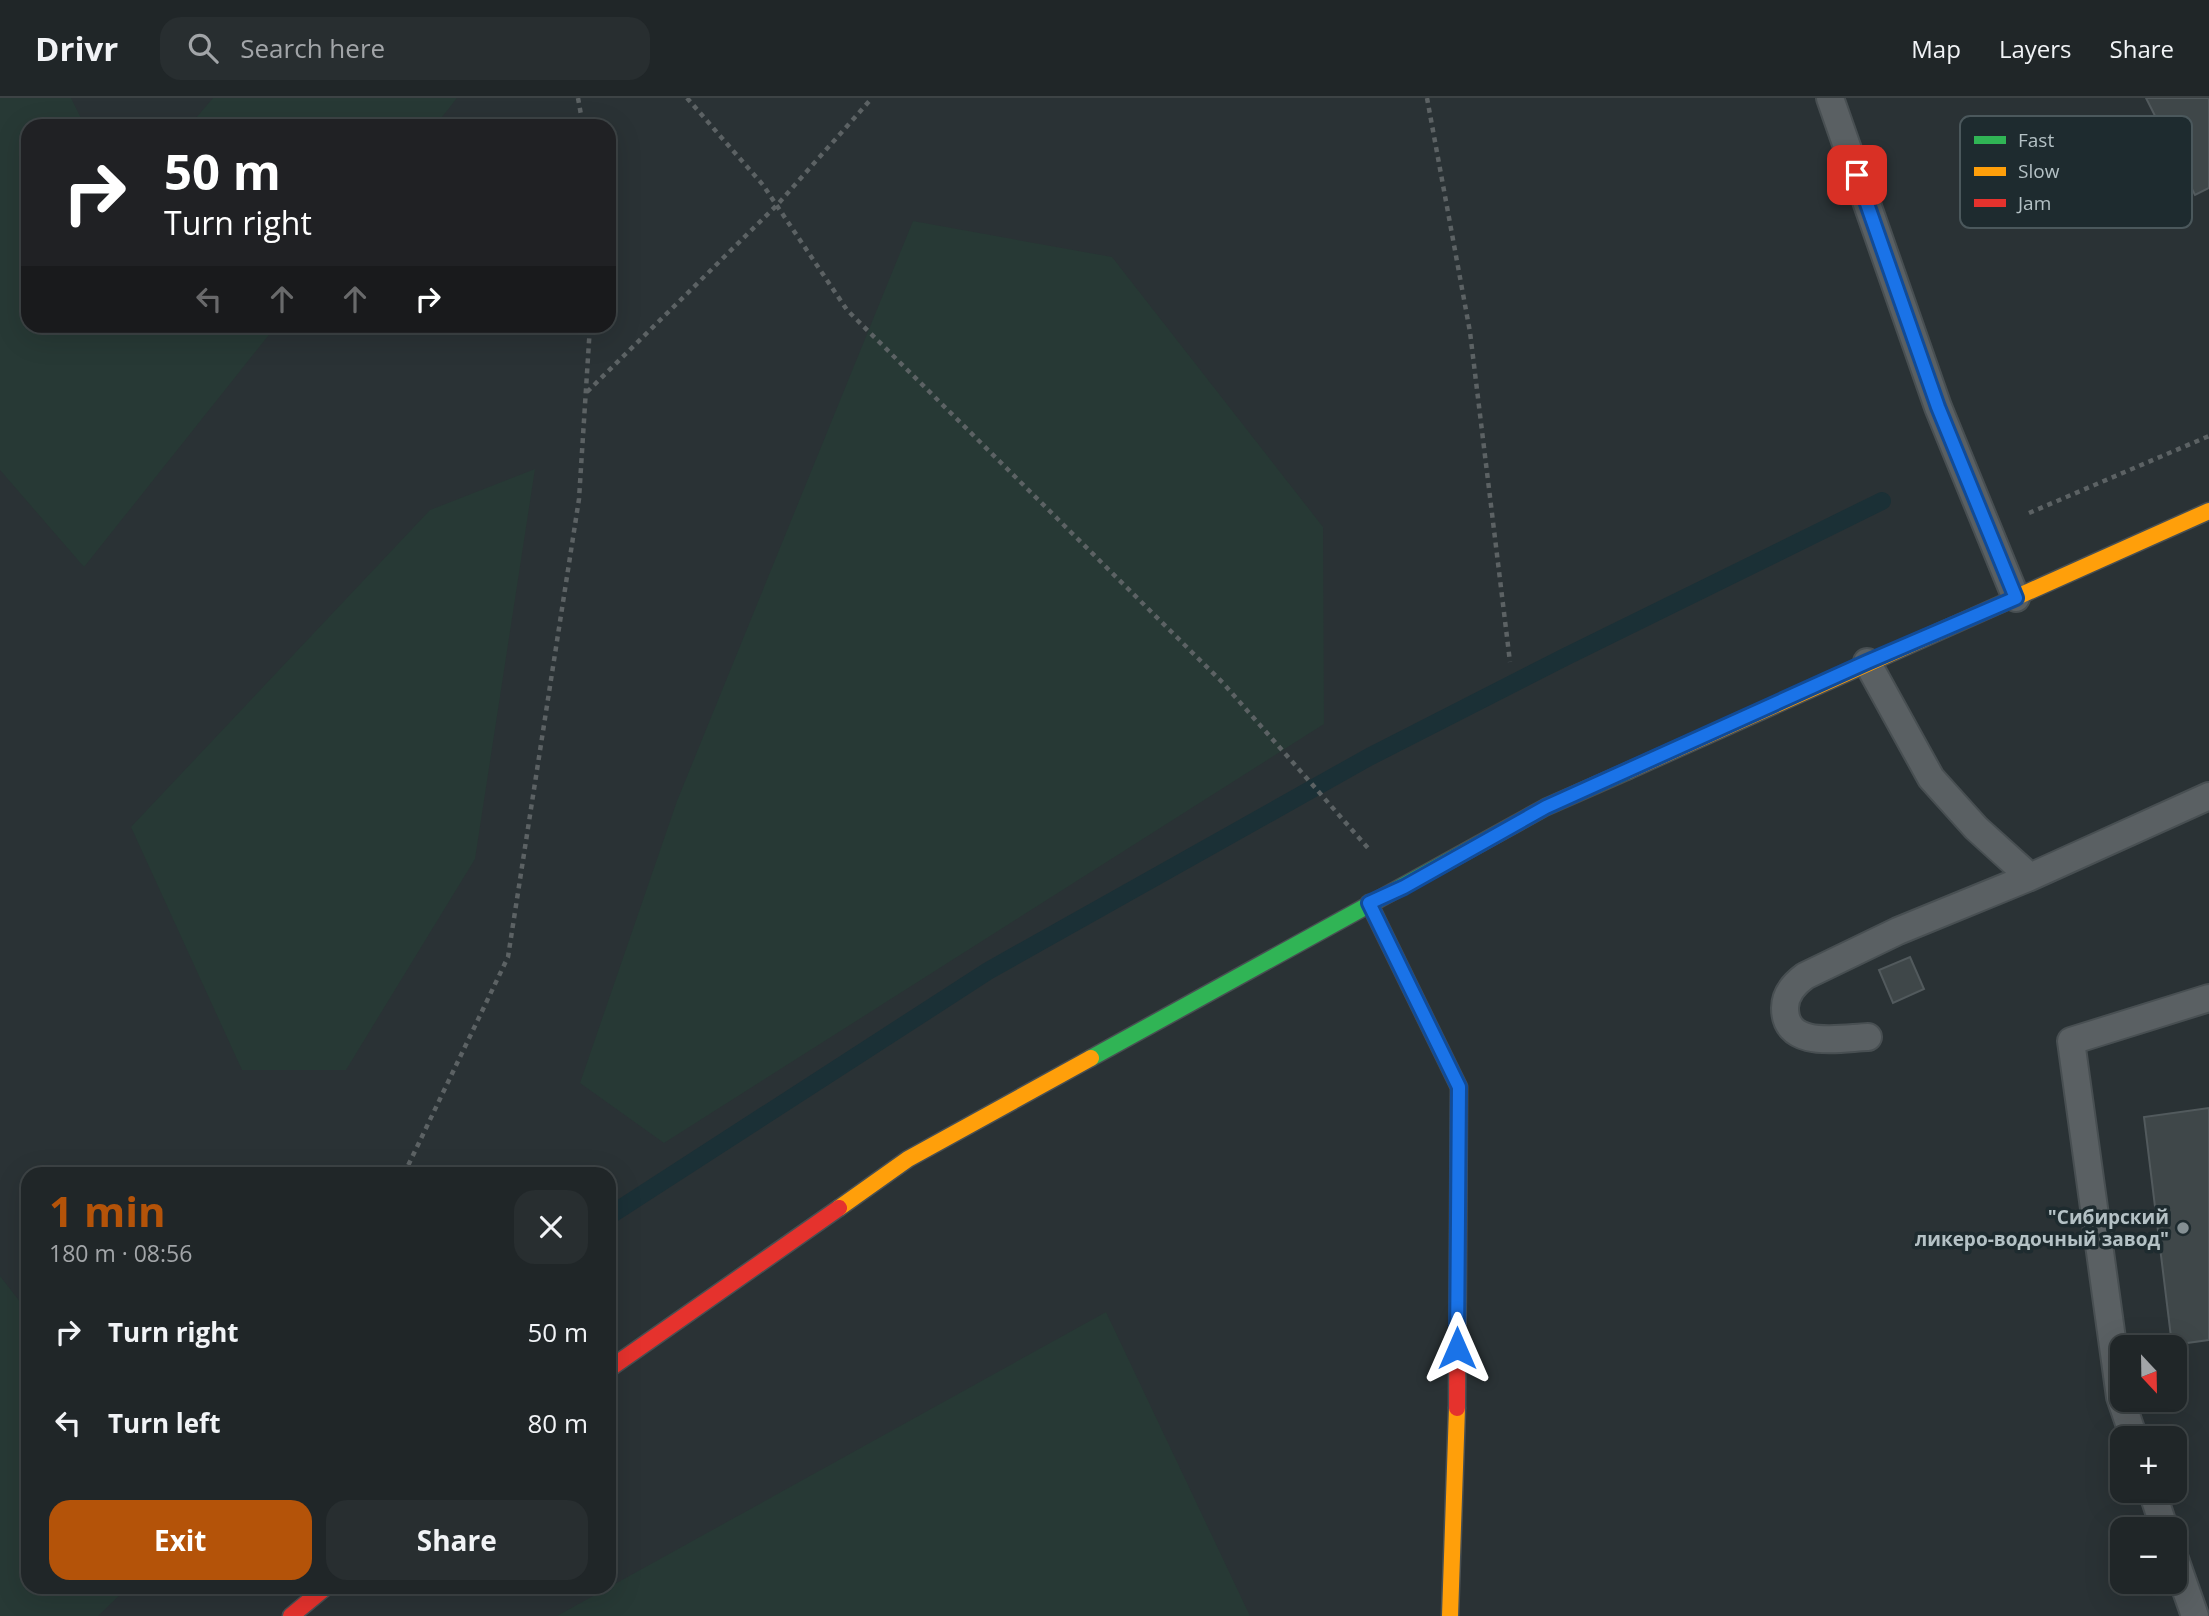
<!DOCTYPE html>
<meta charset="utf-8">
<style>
:root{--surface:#202628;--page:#282e30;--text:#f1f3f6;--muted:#a2a5a8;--line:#3d4345;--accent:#b45309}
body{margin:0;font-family:"Open Sans",sans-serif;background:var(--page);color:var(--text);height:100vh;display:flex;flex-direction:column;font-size:26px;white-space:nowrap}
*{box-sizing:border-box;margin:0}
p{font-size:23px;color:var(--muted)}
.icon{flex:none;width:38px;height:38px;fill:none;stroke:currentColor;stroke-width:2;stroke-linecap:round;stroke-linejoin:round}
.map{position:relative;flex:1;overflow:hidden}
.panel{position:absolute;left:21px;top:1069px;width:595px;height:427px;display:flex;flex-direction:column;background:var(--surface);border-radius:21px;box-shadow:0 7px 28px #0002,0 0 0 2px var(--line)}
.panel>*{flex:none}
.guide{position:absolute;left:21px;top:21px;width:595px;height:214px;border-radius:21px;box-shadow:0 7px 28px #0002,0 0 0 2px var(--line);background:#202124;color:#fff;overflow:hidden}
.needle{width:46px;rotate:158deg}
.buttons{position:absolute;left:2110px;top:1237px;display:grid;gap:14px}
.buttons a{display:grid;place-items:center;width:77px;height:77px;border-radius:14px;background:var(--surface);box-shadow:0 7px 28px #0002,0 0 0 2px var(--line);font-size:35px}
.pin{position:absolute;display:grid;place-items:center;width:60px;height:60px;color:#fff;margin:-30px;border-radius:14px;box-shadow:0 4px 10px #0006}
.me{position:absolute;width:77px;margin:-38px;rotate:0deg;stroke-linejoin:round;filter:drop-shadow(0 0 5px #0008)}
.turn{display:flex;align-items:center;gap:24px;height:147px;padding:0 28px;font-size:32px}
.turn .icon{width:91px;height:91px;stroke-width:2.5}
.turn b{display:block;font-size:49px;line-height:60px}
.lanes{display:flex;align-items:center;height:66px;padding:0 28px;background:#0003;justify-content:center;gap:35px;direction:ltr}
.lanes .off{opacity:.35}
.round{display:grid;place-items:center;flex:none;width:74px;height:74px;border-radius:21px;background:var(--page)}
.overview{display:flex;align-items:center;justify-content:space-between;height:119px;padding:0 28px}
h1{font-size:42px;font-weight:700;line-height:52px;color:var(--accent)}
.action{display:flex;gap:14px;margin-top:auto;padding:14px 28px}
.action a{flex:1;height:80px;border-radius:21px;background:var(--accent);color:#fff;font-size:28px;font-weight:700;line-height:80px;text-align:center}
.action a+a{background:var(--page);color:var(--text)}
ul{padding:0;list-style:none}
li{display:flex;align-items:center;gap:21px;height:91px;padding:0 28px}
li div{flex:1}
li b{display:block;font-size:26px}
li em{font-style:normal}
header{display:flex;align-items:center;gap:42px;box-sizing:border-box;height:98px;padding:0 35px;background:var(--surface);border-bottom:2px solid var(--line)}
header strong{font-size:33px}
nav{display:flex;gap:38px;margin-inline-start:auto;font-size:24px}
.search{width:490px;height:63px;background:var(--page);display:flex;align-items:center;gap:18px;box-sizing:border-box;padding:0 24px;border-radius:21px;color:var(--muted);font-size:26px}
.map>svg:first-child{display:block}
.green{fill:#273935}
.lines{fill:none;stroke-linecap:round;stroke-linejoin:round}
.stream{stroke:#1b3036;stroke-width:18}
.building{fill:#3f4749;stroke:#525a5d;stroke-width:2}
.lane-casing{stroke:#484f52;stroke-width:30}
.fast-casing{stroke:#484f52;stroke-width:19}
.slow-casing{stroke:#484f52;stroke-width:19}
.jam-casing{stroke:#484f52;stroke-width:19}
.path{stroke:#5c6264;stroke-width:4.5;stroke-dasharray:5 5;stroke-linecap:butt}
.lane{stroke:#5a6063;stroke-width:26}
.fast{stroke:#30b455;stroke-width:16}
.slow{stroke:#ff9f0a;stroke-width:16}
.jam{stroke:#e5322d;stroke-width:16}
.route-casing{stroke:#114b97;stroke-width:18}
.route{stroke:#1a73e8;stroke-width:12}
.poi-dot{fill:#848f93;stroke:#1e2b2f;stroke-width:2.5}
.labels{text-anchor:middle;stroke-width:7;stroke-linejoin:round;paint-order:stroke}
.poi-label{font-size:19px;font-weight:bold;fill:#b4c1c5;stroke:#1e2b2f;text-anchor:end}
.key{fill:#1e2b2f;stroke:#4b585c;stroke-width:2}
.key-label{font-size:19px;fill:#b4c1c5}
</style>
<header>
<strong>Drivr</strong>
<div class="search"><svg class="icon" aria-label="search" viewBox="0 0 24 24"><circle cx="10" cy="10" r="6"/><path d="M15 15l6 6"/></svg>Search here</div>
<nav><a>Map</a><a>Layers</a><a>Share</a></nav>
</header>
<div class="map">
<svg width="2209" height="1518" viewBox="0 0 2209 1518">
<rect width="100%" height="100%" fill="#2a3235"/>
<!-- green -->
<path class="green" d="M0 0H71L85 28H28V228H276L84 469 0 372Z
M213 0H457L435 28H189Z
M913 123 1112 159 1323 429 1324 626 664 1045 580 985 677 703Z
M535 371 475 761 346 972H242L131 729 430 412Z
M0 1178 28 1214V1489H128L98 1518H0Z
M1106 1214 1250 1518H557Z"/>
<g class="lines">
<!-- stream -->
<path class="stream" d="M609 1118 988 873 1369 659 1565 559 1882 403"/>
</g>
<!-- building -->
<path class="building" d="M2146 0H2209V90L2195 97Z
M1910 859 1924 891 1893 905 1879 872Z
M2209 1010V1242L2172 1247 2144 1019Z"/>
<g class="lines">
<defs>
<path id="lane" d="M1830 0 1938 309 2016 500
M1867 564 1931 680 1976 730 2030 779 2209 698
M1868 939C1840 940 1785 952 1785 910 1785 896 1794 886 1805 878L1898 833 2030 779
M2134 1340 2120 1299 2071 943 2209 900
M2152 1393 2165 1432
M2175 1461 2195 1518"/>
<path id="fast" d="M1091 960 1546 709 1628 673"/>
<path id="slow" d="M1628 673 2209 413
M839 1110 908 1061 1091 960
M1450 1518 1457 1310"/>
<path id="jam" d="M1369 805 1459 989 1457 1310
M609 1271 839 1110
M291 1518 326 1489"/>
</defs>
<!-- lane casing -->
<use href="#lane" class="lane-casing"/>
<!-- fast casing -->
<use href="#fast" class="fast-casing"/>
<!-- slow casing -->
<use href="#slow" class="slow-casing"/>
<!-- jam casing -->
<use href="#jam" class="jam-casing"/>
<!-- path -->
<path class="path" d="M578 0 583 28
M687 0 763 87 847 212 1223 585 1368 750
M1427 0 1470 234 1510 564
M587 294 777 107 872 0
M2029 415 2209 338
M404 1076 508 859 579 401 590 228"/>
<!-- lane -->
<use href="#lane" class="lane"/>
<!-- fast -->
<use href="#fast" class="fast"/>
<!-- slow -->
<use href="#slow" class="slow"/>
<!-- jam -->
<use href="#jam" class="jam"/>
</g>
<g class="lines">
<defs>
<path id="route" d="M1457 1250 1459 989 1369 805 1404 789 1546 709 1867 564 2016 500 1938 309 1857 77"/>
</defs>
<!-- route casing -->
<use href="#route" class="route-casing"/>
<!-- route -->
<use href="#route" class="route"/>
</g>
<!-- markers -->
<circle class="poi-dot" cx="2183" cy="1130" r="7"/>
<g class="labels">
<!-- poi labels -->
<g class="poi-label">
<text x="2169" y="1126">"Сибирский<tspan x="2169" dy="22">ликеро-водочный завод"</tspan></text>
</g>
</g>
<!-- legend -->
<rect x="1960" y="18" width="232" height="112" rx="10" class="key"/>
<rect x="1974" y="38" width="32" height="8" fill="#30b455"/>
<rect x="1974" y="69" width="32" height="9" fill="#ff9f0a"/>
<rect x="1974" y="101" width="32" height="8" fill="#e5322d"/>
<g class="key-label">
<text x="2018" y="49">Fast</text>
<text x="2018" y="80">Slow</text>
<text x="2018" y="112">Jam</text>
</g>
</svg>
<div class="buttons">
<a><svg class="needle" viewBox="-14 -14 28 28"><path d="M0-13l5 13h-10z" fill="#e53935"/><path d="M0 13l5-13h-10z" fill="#a2a5a8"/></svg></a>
<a>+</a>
<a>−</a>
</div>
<div class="pin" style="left:1857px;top:77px;background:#d93025"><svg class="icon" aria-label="arrive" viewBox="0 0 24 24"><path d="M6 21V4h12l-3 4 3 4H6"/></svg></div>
<svg class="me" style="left:1457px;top:1250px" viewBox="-20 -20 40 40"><path d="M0-17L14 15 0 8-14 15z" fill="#1a73e8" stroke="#fff" stroke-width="4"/></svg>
<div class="guide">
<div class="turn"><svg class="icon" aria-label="right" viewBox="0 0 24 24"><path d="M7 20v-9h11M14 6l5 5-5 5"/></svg><div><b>50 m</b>Turn right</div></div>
<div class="lanes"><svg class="icon off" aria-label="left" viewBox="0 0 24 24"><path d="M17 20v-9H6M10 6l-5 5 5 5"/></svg><svg class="icon off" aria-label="ahead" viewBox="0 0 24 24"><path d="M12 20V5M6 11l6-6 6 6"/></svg><svg class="icon off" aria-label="ahead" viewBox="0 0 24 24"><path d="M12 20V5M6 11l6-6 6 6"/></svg><svg class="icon" aria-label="right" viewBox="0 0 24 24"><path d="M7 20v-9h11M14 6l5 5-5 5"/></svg></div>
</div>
<section class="panel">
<div class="overview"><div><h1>1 min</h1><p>180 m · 08:56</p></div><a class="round"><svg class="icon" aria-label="close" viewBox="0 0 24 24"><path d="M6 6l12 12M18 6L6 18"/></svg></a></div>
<ul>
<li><svg class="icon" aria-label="right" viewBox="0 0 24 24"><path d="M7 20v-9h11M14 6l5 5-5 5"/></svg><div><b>Turn right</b></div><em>50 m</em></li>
<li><svg class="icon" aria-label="left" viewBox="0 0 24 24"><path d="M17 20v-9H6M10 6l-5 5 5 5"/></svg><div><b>Turn left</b></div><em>80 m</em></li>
</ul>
<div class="action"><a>Exit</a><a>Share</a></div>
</section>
</div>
